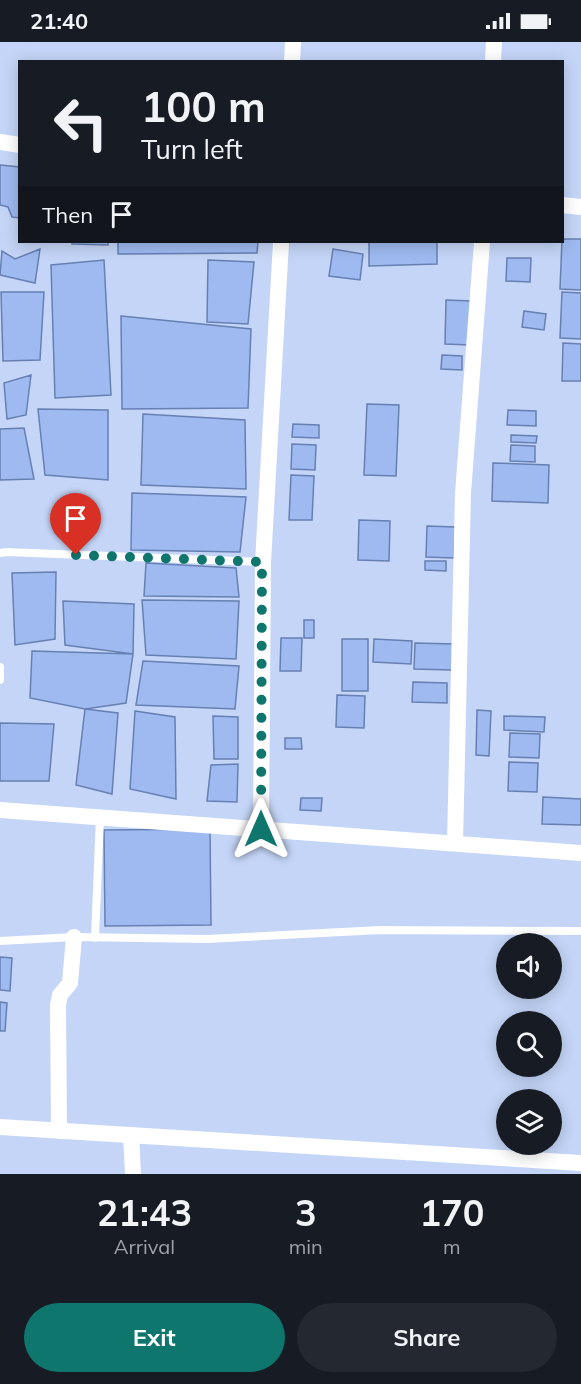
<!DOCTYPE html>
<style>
:root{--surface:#171b24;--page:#242831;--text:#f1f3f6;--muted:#9ea1a6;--accent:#0f766e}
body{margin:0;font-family:Mulish,sans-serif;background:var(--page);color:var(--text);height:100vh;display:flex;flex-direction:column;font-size:22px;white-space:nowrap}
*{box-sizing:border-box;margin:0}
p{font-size:20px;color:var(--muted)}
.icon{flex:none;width:33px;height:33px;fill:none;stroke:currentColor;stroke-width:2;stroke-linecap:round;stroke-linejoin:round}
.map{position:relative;height:1132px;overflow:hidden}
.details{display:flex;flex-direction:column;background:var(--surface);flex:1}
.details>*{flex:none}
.top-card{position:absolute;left:18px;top:18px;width:546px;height:183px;border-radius:0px;box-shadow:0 3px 15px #0003;background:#171b24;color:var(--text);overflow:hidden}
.controls{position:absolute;left:496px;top:891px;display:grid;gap:12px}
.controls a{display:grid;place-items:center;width:66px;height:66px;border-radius:50%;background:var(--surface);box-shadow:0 3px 15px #0003;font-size:30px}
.pin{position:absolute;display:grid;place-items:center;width:51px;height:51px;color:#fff;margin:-62px -26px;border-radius:50% 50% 50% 0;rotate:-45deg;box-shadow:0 0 6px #0007}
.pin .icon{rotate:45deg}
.me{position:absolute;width:66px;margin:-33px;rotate:0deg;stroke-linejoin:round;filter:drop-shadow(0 0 4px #0008)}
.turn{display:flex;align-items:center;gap:21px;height:126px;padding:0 24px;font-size:27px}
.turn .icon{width:78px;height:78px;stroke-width:2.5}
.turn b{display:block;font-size:42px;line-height:51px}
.then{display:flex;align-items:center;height:57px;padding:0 24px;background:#0003;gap:12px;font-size:22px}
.eta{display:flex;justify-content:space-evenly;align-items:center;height:102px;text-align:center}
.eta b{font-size:36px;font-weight:700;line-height:42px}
.action{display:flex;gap:12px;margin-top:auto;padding:12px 24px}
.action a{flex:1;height:69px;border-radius:36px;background:var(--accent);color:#fff;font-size:24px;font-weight:700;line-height:69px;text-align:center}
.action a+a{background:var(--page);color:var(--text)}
.status{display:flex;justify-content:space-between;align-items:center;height:42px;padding:0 30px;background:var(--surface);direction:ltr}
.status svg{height:16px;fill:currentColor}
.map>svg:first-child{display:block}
.building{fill:#9ebaf0;stroke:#6780b3;stroke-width:1.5}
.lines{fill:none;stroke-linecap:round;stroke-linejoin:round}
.service{stroke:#fff;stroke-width:8}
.minor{stroke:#fff;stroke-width:16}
.route{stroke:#0f766e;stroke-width:10;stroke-dasharray:0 18}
</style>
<div class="status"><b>21:40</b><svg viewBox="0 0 49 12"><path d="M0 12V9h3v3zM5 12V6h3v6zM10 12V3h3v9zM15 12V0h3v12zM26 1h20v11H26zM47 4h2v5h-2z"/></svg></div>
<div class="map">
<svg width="581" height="1132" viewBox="0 0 581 1132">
<rect width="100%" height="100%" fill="#c4d5f7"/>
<!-- building -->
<path class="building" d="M0 123 20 125V176L12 175 8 165 0 163Z
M562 197H581V248L560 247Z
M72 200H108V203L72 202Z
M118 200H258L257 211 118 212Z
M369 200H437V222L369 224Z
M40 207 35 241 0 233 2 209 15 217Z
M333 207 363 212 360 238 329 234Z
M507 216H531L530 240 506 239Z
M104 218 111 353 55 356 51 223Z
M208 218 254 220 248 282 207 280Z
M1 250H44L40 318 3 319Z
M562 250 581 251V297L560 296Z
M446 258 472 259 470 303 445 302Z
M524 269 546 272 544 288 522 285Z
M121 274 251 287 248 366 122 367Z
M563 301 581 302V339H562Z
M442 313 462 314V328L441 327Z
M31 333 26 373 7 377 4 341Z
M367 362 399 363 396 434 364 433Z
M38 367 108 368V438L45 433Z
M508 368 536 369V384L507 383Z
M143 372 245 378 246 447 141 443Z
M293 382 319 383V396L292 395Z
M24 386 34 437 0 438V387Z
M511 393 537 394 536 401 511 400Z
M292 402 316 403 315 428 291 427Z
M511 403 535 404V420L510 419Z
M493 421 549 423 548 461 492 459Z
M291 433 314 434 312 478H289Z
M132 451 246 455 240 510 131 508Z
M359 478 390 479 389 519 358 518Z
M427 484 455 485 454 516 426 515Z
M425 519H446V529L425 528Z
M146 521 236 526 239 555 144 554Z
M56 530 55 597 15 603 12 531Z
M142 558 239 559 236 617 146 613Z
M63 559 134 562 133 612 65 603Z
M304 578H314V596H304Z
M281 596H302L301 629H280Z
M342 597H368V649H342Z
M374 597 412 599 411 622 373 620Z
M415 601 453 602 452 628 414 627Z
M32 609 133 612 126 661 85 667 30 656Z
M143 619 239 624 235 667 136 663Z
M413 640 447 641V661L412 660Z
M337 653 365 654 364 686 336 685Z
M85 667 118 671 112 752 76 743Z
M477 668 491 669 489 714 476 713Z
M135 669 175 675 176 757 130 747Z
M213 674 238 675V717H214Z
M504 674 545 675 544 690 504 688Z
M0 681 54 682 49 739H0Z
M510 691 540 692 539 716 509 715Z
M285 696H301L302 707H285Z
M509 720 538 721 537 750 508 749Z
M238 722 237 760 207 759 211 723Z
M543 755 581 757V783L542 782Z
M301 756H322L321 769 300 768Z
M210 787 211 883 105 884 104 788Z
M0 915 12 916 10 949 0 948Z
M0 960 7 961 5 989H0Z"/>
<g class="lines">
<!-- service -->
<path class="service" d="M0 511 6 510 263 520
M0 625V638
M95 896 100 775
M0 899 74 895 207 897 381 888 581 889"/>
<!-- minor -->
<path class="minor" d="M292 20 293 0
M493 20 494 0
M0 100 20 103
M562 163 581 165
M0 768 581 811
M261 787 263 520 281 200
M455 801 463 451 482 200
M0 1085 581 1121
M59 1089 58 963 60 953 70 941 74 895
M131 1093 133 1132"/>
</g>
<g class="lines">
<!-- route -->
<path class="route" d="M76 513 262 520 261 787"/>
</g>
</svg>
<div class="controls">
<a><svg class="icon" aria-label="sound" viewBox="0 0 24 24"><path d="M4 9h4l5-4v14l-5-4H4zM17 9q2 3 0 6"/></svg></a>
<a><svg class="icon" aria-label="search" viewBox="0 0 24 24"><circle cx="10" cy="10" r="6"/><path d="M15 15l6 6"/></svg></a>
<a><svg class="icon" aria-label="layers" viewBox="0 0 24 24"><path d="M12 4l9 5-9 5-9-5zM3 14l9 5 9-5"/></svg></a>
</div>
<div class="pin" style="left:76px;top:513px;background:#d93025"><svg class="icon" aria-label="arrive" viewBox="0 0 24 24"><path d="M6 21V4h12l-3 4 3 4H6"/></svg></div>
<svg class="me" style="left:261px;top:787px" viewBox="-20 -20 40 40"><path d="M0-17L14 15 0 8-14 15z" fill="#0f766e" stroke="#fff" stroke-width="4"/></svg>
<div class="top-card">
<div class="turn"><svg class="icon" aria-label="left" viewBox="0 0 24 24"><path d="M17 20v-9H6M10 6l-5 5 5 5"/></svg><div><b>100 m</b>Turn left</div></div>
<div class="then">Then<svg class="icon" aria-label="arrive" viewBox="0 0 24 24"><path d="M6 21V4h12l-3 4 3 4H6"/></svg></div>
</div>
</div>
<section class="details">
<div class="eta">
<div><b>21:43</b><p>Arrival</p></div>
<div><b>3</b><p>min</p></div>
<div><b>170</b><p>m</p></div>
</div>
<div class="action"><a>Exit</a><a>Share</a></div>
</section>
